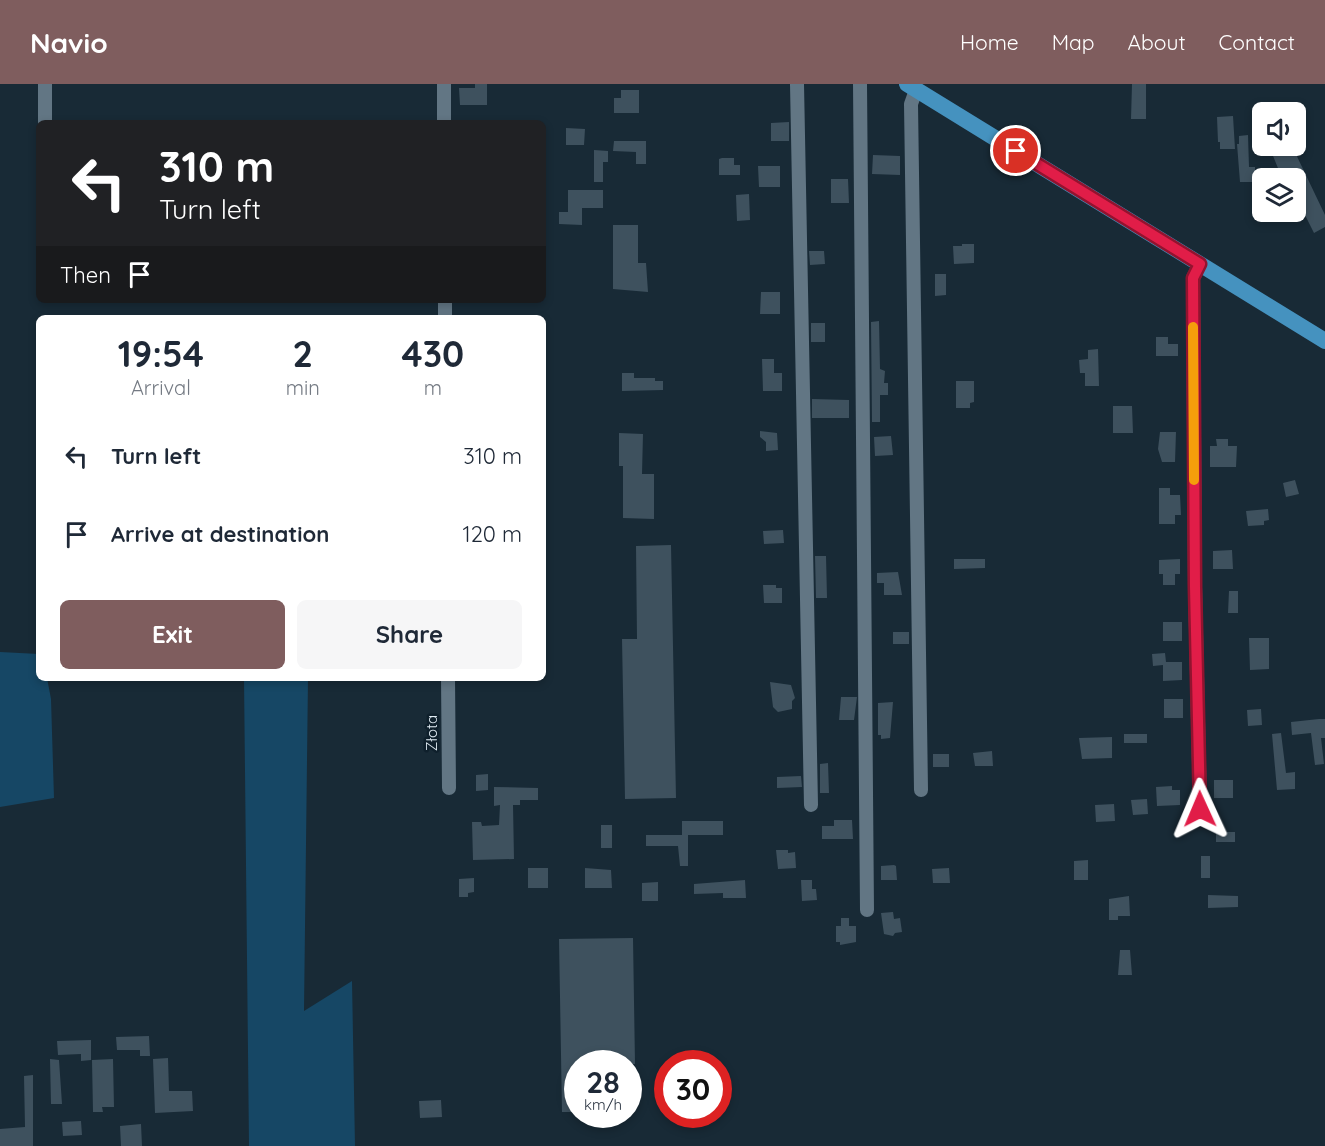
<!DOCTYPE html>
<meta charset="utf-8">
<style>
:root{--surface:#fff;--page:#f6f6f7;--text:#1f2937;--muted:#747a83;--accent:#7f5d5e}
body{margin:0;font-family:Quicksand,sans-serif;background:var(--page);color:var(--text);height:100vh;display:flex;flex-direction:column;font-size:22px;white-space:nowrap}
*{box-sizing:border-box;margin:0}
p{font-size:20px;color:var(--muted)}
.icon{flex:none;width:33px;height:33px;fill:none;stroke:currentColor;stroke-width:2;stroke-linecap:round;stroke-linejoin:round}
.map{position:relative;flex:1;overflow:hidden}
.details{position:absolute;left:36px;top:231px;width:510px;height:366px;display:flex;flex-direction:column;background:var(--surface);border-radius:9px;box-shadow:0 3px 9px #0003}
.details>*{flex:none}
.hud{position:absolute;left:36px;top:36px;width:510px;height:183px;border-radius:9px;box-shadow:0 3px 9px #0003;background:#202124;color:#fff;overflow:hidden}
.buttons{position:absolute;left:1252px;top:18px;display:grid;gap:12px}
.buttons a{display:grid;place-items:center;width:54px;height:54px;border-radius:9px;background:var(--surface);box-shadow:0 3px 9px #0003;font-size:30px}
.speed{position:absolute;left:564px;top:966px;display:flex;gap:12px;font-size:30px;font-weight:700;text-align:center}
.speed>*{display:grid;place-content:center;width:78px;height:78px;border-radius:50%;background:var(--surface);box-shadow:0 3px 9px #0003;line-height:1}
.speed small{font-size:15px;font-weight:400}
.speed .limit{border:9px solid #d22;background:#fff;color:#111}
.pin{position:absolute;display:grid;place-items:center;width:51px;height:51px;color:#fff;margin:-26px;border:3px solid #fff;border-radius:50%;box-shadow:0 2px 6px #0007}
.me{position:absolute;width:66px;margin:-33px;rotate:359deg;stroke-linejoin:round;filter:drop-shadow(0 0 4px #0008)}
.turn{display:flex;align-items:center;gap:21px;height:126px;padding:0 24px;font-size:27px}
.turn .icon{width:78px;height:78px;stroke-width:2.5}
.turn b{display:block;font-size:42px;line-height:51px}
.then{display:flex;align-items:center;height:57px;padding:0 24px;background:#0003;gap:12px;font-size:22px}
.eta{display:flex;justify-content:space-evenly;align-items:center;height:102px;text-align:center}
.eta b{font-size:36px;font-weight:700;line-height:42px}
.cta{display:flex;gap:12px;margin-top:auto;padding:12px 24px}
.cta a{flex:1;height:69px;border-radius:9px;background:var(--accent);color:#fff;font-size:24px;font-weight:700;line-height:69px;text-align:center}
.cta a+a{background:var(--page);color:var(--text)}
ul{padding:0;list-style:none}
li{display:flex;align-items:center;gap:18px;height:78px;padding:0 24px}
li div{flex:1}
li b{display:block;font-size:22px}
li em{font-style:normal}
header{display:flex;align-items:center;gap:36px;box-sizing:border-box;height:84px;padding:0 30px;background:var(--accent);color:#fff}
header strong{font-size:28px}
nav{display:flex;gap:33px;margin-inline-start:auto;font-size:21px}
.map>svg:first-child{display:block}
.green{fill:#164765}
.building{fill:#3e515e}
.lines{fill:none;stroke-linecap:round;stroke-linejoin:round}
.minor{stroke:#627684;stroke-width:14}
.major{stroke:#4592bf;stroke-width:16}
.route-casing{stroke:#92132f;stroke-width:15}
.route{stroke:#e11d48;stroke-width:10}
.slow{stroke:#f59e0b;stroke-width:10}
.labels{text-anchor:middle;stroke-width:5;stroke-linejoin:round;paint-order:stroke}
.street-label{font-size:15px;fill:#e0ebf3;stroke:#0f202c}
</style>
<header>
<strong>Navio</strong>
<nav><a>Home</a><a>Map</a><a>About</a><a>Contact</a></nav>
</header>
<div class="map">
<svg width="1325" height="1062" viewBox="0 0 1325 1062">
<rect width="100%" height="100%" fill="#182a36"/>
<!-- green -->
<path class="green" d="M0 568 39 570V594H47L51 615 54 714 0 723Z
M244 594H308L304 927 352 897 355 1062H249Z"/>
<!-- building -->
<path class="building" d="M475 0H487V21H460L459 4H475Z
M1132 0H1146V35H1131Z
M621 6H639V29H614V14H621Z
M1233 32 1235 65H1220V58H1218L1217 33Z
M789 38V57H771V39Z
M566 44 585 45 584 61H566Z
M1248 51 1249 83H1255V98H1240L1237 60H1239V52Z
M614 57H646V80H636V68L613 67Z
M1269 62H1292L1325 131V143L1314 149 1296 113V94H1282Z
M594 66 608 67V78H603V98H594Z
M873 71 900 72V91L872 90Z
M722 74H734V81H740V91H719V75Z
M758 82H780V103H759Z
M831 95H848L849 119H831Z
M568 106H603V124H582V141L559 140V128H568Z
M749 110 750 136 737 137 736 111Z
M613 141H638V179H646L648 208 613 205Z
M962 160H974V179L954 180 953 162H962Z
M809 167H824L825 180 810 181Z
M935 190H946V211L935 212Z
M761 208H780V230H760Z
M879 237 880 285 885 287 884 299H888V311H880V338H872L871 238Z
M811 239H825V258H811Z
M1156 253H1168V260H1178V272H1156Z
M1098 265 1099 302H1085V289H1080L1079 276 1088 275V266Z
M762 275H774V289H782V307H763Z
M622 289H634V294H655V297H663V306L622 307Z
M956 297H974V318L970 319V324H956Z
M812 315 849 316V334H812Z
M1113 322H1132L1133 349H1113Z
M760 347 777 349 778 366 766 367V358L760 353Z
M1160 348H1176L1175 378H1162L1158 365Z
M619 349 643 350 642 390H654V435L623 434V382H619Z
M891 352 893 371 875 372 874 353Z
M1216 355H1228V362H1237L1236 383H1210V362H1217Z
M1295 396 1299 410 1286 413 1283 399Z
M1159 404H1170V411H1180L1181 431H1175V440H1159Z
M1268 425 1269 436 1264 437V441L1248 442 1246 427Z
M783 446 784 459 764 460 763 447Z
M671 461 676 714 625 715 622 555H637L636 462Z
M1232 466 1233 485H1213V467Z
M815 472H826L827 514H816Z
M954 475H985V484L954 485Z
M1180 475V490H1175V501H1163V490H1159V476Z
M898 488 902 511H884V499H877V489Z
M763 501H776V504H782V519H764Z
M1229 507H1238V529H1228Z
M1163 538H1182V557H1163Z
M893 548H909V560H893Z
M1249 554H1269V585L1250 586Z
M1165 569 1166 578H1182V596L1163 597V581L1153 582 1152 570Z
M770 598 791 601 795 614 792 617V625L778 628 773 623Z
M841 613H857L854 636H839Z
M1164 615H1183V634H1164Z
M893 618 890 654 881 655V651H878V619Z
M1261 625 1262 641 1248 642 1247 626Z
M1319 635H1325V654H1321L1324 680 1315 681 1311 649 1292 651 1291 638Z
M1281 649 1286 689 1295 688V705L1277 706 1272 650Z
M1124 650H1147V659H1124Z
M1112 653V674L1082 675 1079 654Z
M992 667 993 682H975L973 669Z
M933 670H949V683H933Z
M828 679 829 709H820V680Z
M488 690V706L476 707V691Z
M801 692 802 703 777 704V693Z
M1214 696H1233V714H1214Z
M1172 702V706H1180V721L1157 722 1156 703Z
M494 703 538 704V716H520V721H513L514 775 473 776 472 738H481L482 742 499 741 500 721 494 722Z
M1147 715 1148 730 1133 731 1131 716Z
M1114 720 1115 737 1096 738 1095 721Z
M834 736H852L853 755H822V742H834Z
M682 737H723V751H688V782H680L678 762H646V751H682Z
M601 741H612V764H601Z
M1216 748H1235V758H1216Z
M776 766H788V769L795 768 796 784 778 785Z
M1201 772H1210V794H1201Z
M1088 776V796H1074V777Z
M894 781 896 782 897 796H881V782Z
M528 784H548V804H528Z
M585 784 611 786 612 804H585Z
M949 784 950 799H933L932 785Z
M474 794V808L468 809V813H459V795Z
M745 796 746 814H723V809L694 810V800Z
M801 796H812V805H816L817 816 802 817Z
M658 798V817H642V799Z
M1208 811 1238 812V823L1208 824Z
M1129 812 1130 832H1118V836H1109V815Z
M893 828 894 835 900 834 902 848 895 849 893 852 884 850 881 829Z
M841 834H849V842H856V858L840 861V858H836V842H841Z
M633 854 635 980H578V1028H562L559 855Z
M1120 866H1130L1132 891H1118Z
M149 952 150 972H140V966H117L116 953Z
M91 956V976L81 977V970L58 971 57 957Z
M168 974 169 1007H192L193 1027 155 1029 153 975Z
M50 975 59 976 62 1020H51Z
M113 975 114 1023H102L103 1028H93L92 976Z
M33 991V1062H0V1045L25 1043 24 992Z
M441 1016 442 1033 420 1034 419 1017Z
M81 1037 82 1051 63 1052 62 1038Z
M141 1040 142 1062H121L120 1042Z"/>
<g class="lines">
<!-- minor -->
<path class="minor" d="M444 0V39
M797 0 811 721
M860 0C861 275 866 551 867 826
M916 6 911 20 921 706
M45 39V0
M1200 180 1193 194 1195 503 1200 725
M445 216V234
M448 594 449 704"/>
<!-- major -->
<path class="major" d="M907 0 1325 257"/>
</g>
<g class="lines">
<defs>
<path id="route" d="M1016 67 1200 180 1193 194 1195 503 1200 725"/>
</defs>
<!-- route casing -->
<use href="#route" class="route-casing"/>
<!-- route -->
<use href="#route" class="route"/>
<!-- slow -->
<path class="slow" d="M1193 243 1194 396"/>
</g>
<g class="labels">
<!-- street labels -->
<g class="street-label">
<text transform="translate(432 649) rotate(-90)" y="5">Złota</text>
</g>
</g>
</svg>
<div class="buttons">
<a><svg class="icon" aria-label="sound" viewBox="0 0 24 24"><path d="M4 9h4l5-4v14l-5-4H4zM17 9q2 3 0 6"/></svg></a>
<a><svg class="icon" aria-label="layers" viewBox="0 0 24 24"><path d="M12 4l9 5-9 5-9-5zM3 14l9 5 9-5"/></svg></a>
</div>
<div class="speed"><div>28<small>km/h</small></div><div class="limit">30</div></div>
<div class="pin" style="left:1016px;top:67px;background:#d93025"><svg class="icon" aria-label="arrive" viewBox="0 0 24 24"><path d="M6 21V4h12l-3 4 3 4H6"/></svg></div>
<svg class="me" style="left:1200px;top:725px" viewBox="-20 -20 40 40"><path d="M0-17L14 15 0 8-14 15z" fill="#e11d48" stroke="#fff" stroke-width="4"/></svg>
<div class="hud">
<div class="turn"><svg class="icon" aria-label="left" viewBox="0 0 24 24"><path d="M17 20v-9H6M10 6l-5 5 5 5"/></svg><div><b>310 m</b>Turn left</div></div>
<div class="then">Then<svg class="icon" aria-label="arrive" viewBox="0 0 24 24"><path d="M6 21V4h12l-3 4 3 4H6"/></svg></div>
</div>
<section class="details">
<div class="eta">
<div><b>19:54</b><p>Arrival</p></div>
<div><b>2</b><p>min</p></div>
<div><b>430</b><p>m</p></div>
</div>
<ul>
<li><svg class="icon" aria-label="left" viewBox="0 0 24 24"><path d="M17 20v-9H6M10 6l-5 5 5 5"/></svg><div><b>Turn left</b></div><em>310 m</em></li>
<li><svg class="icon" aria-label="arrive" viewBox="0 0 24 24"><path d="M6 21V4h12l-3 4 3 4H6"/></svg><div><b>Arrive at destination</b></div><em>120 m</em></li>
</ul>
<div class="cta"><a>Exit</a><a>Share</a></div>
</section>
</div>
